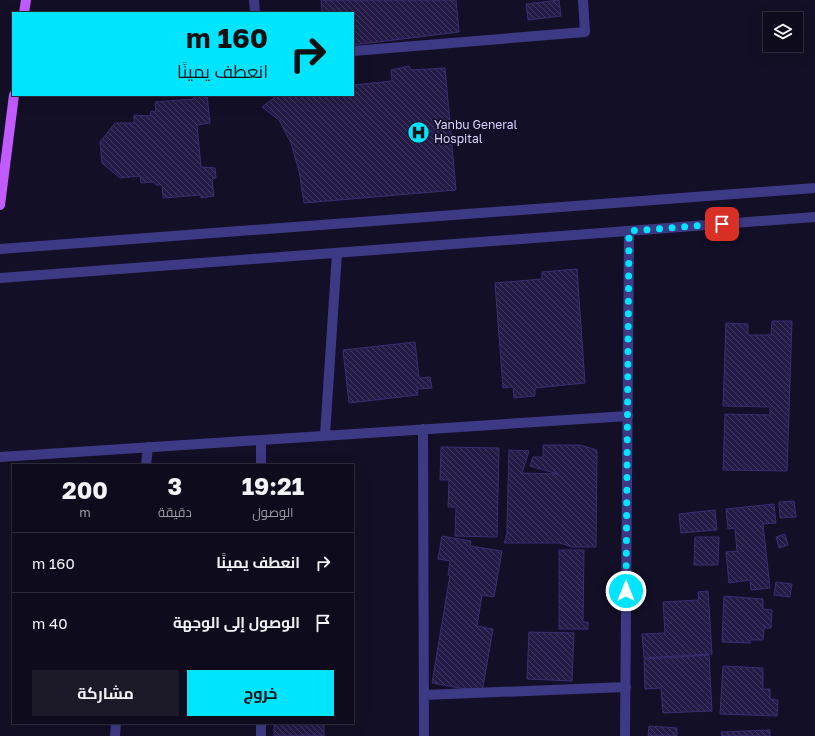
<!DOCTYPE html>
<html lang="ar">
<meta charset="utf-8">
<style>
:root{--surface:#0e0b1c;--page:#1c1929;--text:#f1f3f6;--muted:#9b9ba3;--line:#2e2b3b;--accent:#00e5ff}
body{margin:0;font-family:"Golos Text",Cairo,sans-serif;background:var(--page);color:var(--text);direction:rtl;height:100vh;display:flex;flex-direction:column;font-size:15px;white-space:nowrap}
*{box-sizing:border-box;margin:0}
p{font-size:13px;color:var(--muted)}
.icon{flex:none;width:22px;height:22px;fill:none;stroke:currentColor;stroke-width:2;stroke-linecap:round;stroke-linejoin:round}
.map{position:relative;flex:1;overflow:hidden;direction:ltr}
.panel{position:absolute;left:12px;top:464px;width:342px;height:260px;display:flex;flex-direction:column;background:var(--surface);border-radius:0px;box-shadow:0 4px 16px #0002,0 0 0 1px var(--line);direction:rtl}
.panel>*{flex:none}
.banner{position:absolute;left:12px;top:12px;width:342px;height:84px;border-radius:0px;box-shadow:0 4px 16px #0002,0 0 0 1px var(--line);direction:rtl;background:#00e5ff;color:#111;overflow:hidden}
.controls{position:absolute;left:763px;top:12px;display:grid;gap:8px}
.controls a{display:grid;place-items:center;width:40px;height:40px;border-radius:0px;background:var(--surface);box-shadow:0 4px 16px #0002,0 0 0 1px var(--line);font-size:20px}
.pin{position:absolute;display:grid;place-items:center;width:34px;height:34px;color:#fff;margin:-17px;border-radius:8px;box-shadow:0 2px 6px #0006}
.me{position:absolute;width:44px;margin:-22px;rotate:0deg;stroke-linejoin:round;filter:drop-shadow(0 0 3px #0008)}
.turn{display:flex;align-items:center;gap:14px;height:84px;padding:0 20px;font-size:18px}
.turn .icon{width:52px;height:52px;stroke-width:2.5}
.turn b{display:block;font-size:28px;line-height:34px}
.eta{display:flex;justify-content:space-evenly;align-items:center;height:68px;text-align:center}
.eta b{font-size:24px;font-weight:700;line-height:28px}
.primary-button{display:flex;gap:8px;margin-top:auto;padding:8px 20px}
.primary-button a{flex:1;height:46px;border-radius:0px;background:var(--accent);color:#111;font-size:16px;font-weight:700;line-height:46px;text-align:center}
.primary-button a+a{background:var(--page);color:var(--text)}
ul{padding:0;list-style:none}
li{display:flex;align-items:center;gap:12px;height:60px;padding:0 20px;border-top:1px solid var(--line)}
li div{flex:1}
li b{display:block;font-size:15px}
li em{font-style:normal}
.map>svg:first-child{display:block}
.building{fill:url(#building-back-hatch);stroke:#3b2d73}
.lines{fill:none;stroke-linecap:round;stroke-linejoin:round}
.minor{stroke:#3d3a85;stroke-width:10}
.major{stroke:#c25bff;stroke-width:10}
.route{stroke:#00e5ff;stroke-width:7;stroke-dasharray:0 12.6}
.labels{text-anchor:middle;stroke-width:3.5;stroke-linejoin:round;paint-order:stroke}
.poi-label{font-size:12px;fill:#d9d4ff;stroke:#130f26;text-anchor:start}
</style>
<div class="map">
<svg width="815" height="736" viewBox="0 0 815 736">
<defs>
<pattern id="building-back-hatch" width="6" height="6" patternUnits="userSpaceOnUse"><rect width="6" height="6" fill="#241b47"/><path d="M-1 5l2 2M0 0l6 6M5-1l2 2" fill="none" stroke="#433b63"/></pattern>
</defs>
<rect width="100%" height="100%" fill="#130f26"/>
<!-- building -->
<path class="building" d="M321 0H456L459 32 353 45V13H322Z
M559 0 561 16 528 20 526 4Z
M409 66 411 70 445 68 456 190 304 203 299 171 291 143 279 120 262 107 274 98 273 95H353V85L392 81 391 70Z
M207 95 210 123 197 125 201 167 215 168 216 178 212 179 214 196 201 198V195L163 198 162 185H156L154 182 141 183 140 176 120 178 102 163 100 142 115 123H134V115L150 116 151 111 156 112 155 102 194 99V97Z
M577 269 585 383 535 388V396L514 398 513 387 503 388 495 283 542 279V272Z
M772 321H792L787 471 723 470 725 414 770 415V407L723 406 726 323 748 324V335H771Z
M415 342 419 378 430 377 432 388 417 389 418 395 349 403 343 350Z
M543 445H580L597 450 596 547H572L560 543H504L507 534V525L509 450 529 451 522 473 558 474 530 466 533 457H543Z
M441 447 499 448 497 537 455 536 456 507H448L449 480H440Z
M794 501 796 517 780 518 779 502Z
M774 504 776 523 763 524 770 588 751 590 750 580 729 583 726 552 737 551 735 528 728 529 726 509Z
M715 510 717 530 681 533 679 514Z
M785 534 788 545 779 548 776 537Z
M442 536 471 541 470 546 502 551 494 597 482 595 477 626 493 629 482 692 432 683 450 575H448L450 561 438 559Z
M695 537H719L718 565H694Z
M559 550H584L583 622H588V629H559Z
M776 582 792 584 790 597 774 595Z
M708 591 712 654 644 658 642 634 665 633 663 602 699 600 698 592Z
M724 596 763 599V609L772 610 771 628H764L763 640H750V643L722 642Z
M529 632 574 633 572 681 527 679Z
M709 655 712 711 663 713 661 688 645 689 644 659Z
M723 666 763 668V689H770V699L778 700 777 716 720 714Z
M274 723H324V736H274Z
M649 726 677 728V736H648Z
M770 730V736H722L721 732Z"/>
<g class="lines">
<!-- minor -->
<path class="minor" d="M254 0 255 13
M353 51 585 32 583 0
M0 249 815 188
M0 278 815 217
M423 429 424 736
M325 435 337 253
M261 440V465
M0 457 628 416
M146 465 148 447
M424 695 626 687
M261 723V736
M115 736 116 723
M625 736 629 231"/>
<!-- major -->
<path class="major" d="M24 13 26 0
M0 205 14 95"/>
</g>
<g class="lines">
<!-- route -->
<path class="route" d="M626 591 629 231 722 224"/>
</g>
<!-- icons -->
<defs>
<symbol id="hospital-disc" viewBox="-11 -11 22 22"><circle r="9.5" fill="#00e5ff" stroke="#130f26"/><path d="M-5-5h3v3.5h4V-5h3V5h-3V1.5h-4V5h-3Z" fill="#111"/></symbol>
</defs>
<g fill-rule="evenodd">
<use href="#hospital-disc" x="406" y="120" width="25" height="25"/>
</g>
<g class="labels">
<!-- poi labels -->
<g class="poi-label">
<text x="434" y="129">Yanbu General<tspan x="434" dy="14">Hospital</tspan></text>
</g>
</g>
</svg>
<div class="controls">
<a><svg class="icon" aria-label="layers" viewBox="0 0 24 24"><path d="M12 4l9 5-9 5-9-5zM3 14l9 5 9-5"/></svg></a>
</div>
<div class="pin" style="left:722px;top:224px;background:#d93025"><svg class="icon" aria-label="arrive" viewBox="0 0 24 24"><path d="M6 21V4h12l-3 4 3 4H6"/></svg></div>
<svg class="me" style="left:626px;top:591px" viewBox="-20 -20 40 40"><circle r="17" fill="#00e5ff" stroke="#fff" stroke-width="3"/><path d="M0-11L8 9 0 5-8 9z" fill="#fff"/></svg>
<div class="banner">
<div class="turn"><svg class="icon" aria-label="right" viewBox="0 0 24 24"><path d="M7 20v-9h11M14 6l5 5-5 5"/></svg><div><b>160 m</b>انعطف يمينًا</div></div>
</div>
<section class="panel">
<div class="eta">
<div><b>19:21</b><p>الوصول</p></div>
<div><b>3</b><p>دقيقة</p></div>
<div><b>200</b><p>m</p></div>
</div>
<ul>
<li><svg class="icon" aria-label="right" viewBox="0 0 24 24"><path d="M7 20v-9h11M14 6l5 5-5 5"/></svg><div><b>انعطف يمينًا</b></div><em>160 m</em></li>
<li><svg class="icon" aria-label="arrive" viewBox="0 0 24 24"><path d="M6 21V4h12l-3 4 3 4H6"/></svg><div><b>الوصول إلى الوجهة</b></div><em>40 m</em></li>
</ul>
<div class="primary-button"><a>خروج</a><a>مشاركة</a></div>
</section>
</div>
